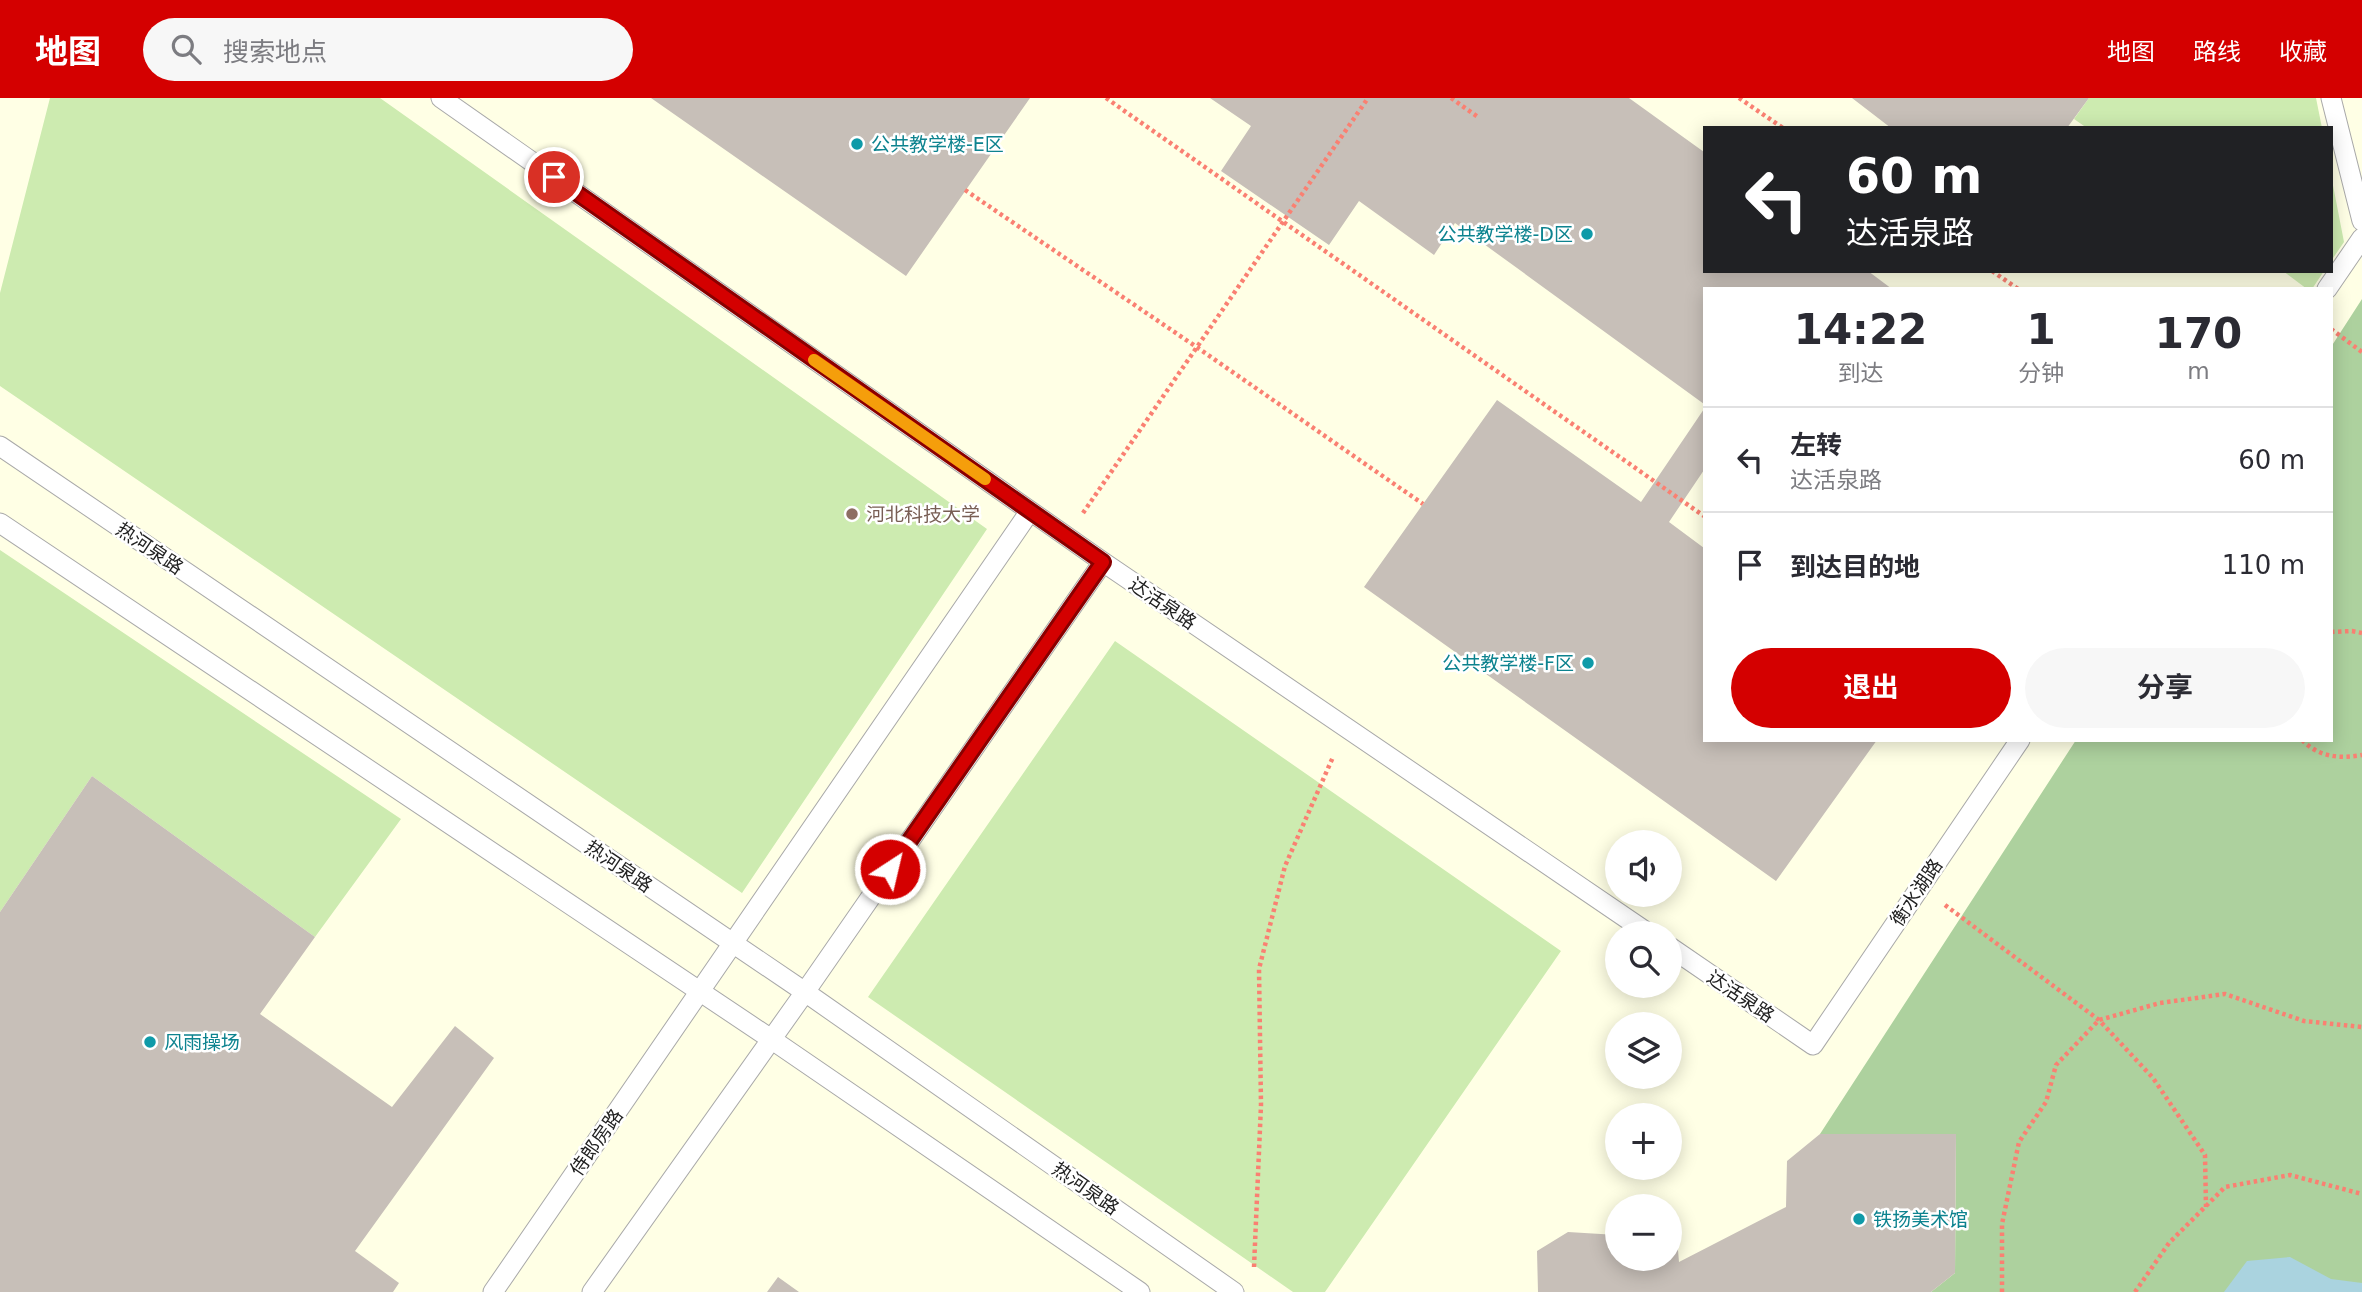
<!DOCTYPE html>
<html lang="zh">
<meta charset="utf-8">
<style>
:root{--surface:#fff;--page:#f7f7f7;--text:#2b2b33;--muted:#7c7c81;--line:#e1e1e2;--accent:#d40000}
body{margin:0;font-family:"DejaVu Sans","Noto Sans SC",sans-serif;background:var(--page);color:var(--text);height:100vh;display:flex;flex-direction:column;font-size:26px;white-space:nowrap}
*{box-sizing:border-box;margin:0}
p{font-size:23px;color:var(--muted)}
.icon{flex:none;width:38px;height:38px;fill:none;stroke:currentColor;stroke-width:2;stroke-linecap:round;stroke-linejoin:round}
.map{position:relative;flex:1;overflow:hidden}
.side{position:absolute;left:1703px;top:189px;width:630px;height:455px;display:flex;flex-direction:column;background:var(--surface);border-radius:0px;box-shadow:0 4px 18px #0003}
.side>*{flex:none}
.guide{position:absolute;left:1703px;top:28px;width:630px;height:147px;border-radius:0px;box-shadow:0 4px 18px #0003;background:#202124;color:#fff;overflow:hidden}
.fabs{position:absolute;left:1605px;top:732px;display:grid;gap:14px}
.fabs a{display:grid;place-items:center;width:77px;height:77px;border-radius:50%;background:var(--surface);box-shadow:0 4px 18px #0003;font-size:35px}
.pin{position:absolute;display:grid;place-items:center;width:60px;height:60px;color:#fff;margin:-30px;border:4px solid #fff;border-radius:50%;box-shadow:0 2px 7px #0007}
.me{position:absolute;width:77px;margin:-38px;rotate:35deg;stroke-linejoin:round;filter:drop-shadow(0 0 5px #0008)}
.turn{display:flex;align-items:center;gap:24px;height:147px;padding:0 28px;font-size:32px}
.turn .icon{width:91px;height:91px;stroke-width:2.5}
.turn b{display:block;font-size:49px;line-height:60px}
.eta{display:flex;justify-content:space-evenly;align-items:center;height:119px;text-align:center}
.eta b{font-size:42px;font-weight:700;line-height:49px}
.action{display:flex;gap:14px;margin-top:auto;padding:14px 28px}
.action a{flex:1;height:80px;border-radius:42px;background:var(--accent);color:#fff;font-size:28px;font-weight:700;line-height:80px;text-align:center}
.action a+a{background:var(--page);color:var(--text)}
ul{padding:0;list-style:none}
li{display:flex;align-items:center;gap:21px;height:105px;padding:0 28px;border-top:2px solid var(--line)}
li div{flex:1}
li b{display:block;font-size:26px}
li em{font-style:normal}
header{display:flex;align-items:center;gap:42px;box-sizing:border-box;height:98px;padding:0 35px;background:var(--accent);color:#fff}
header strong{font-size:33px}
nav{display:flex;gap:38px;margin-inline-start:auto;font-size:24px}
.search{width:490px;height:63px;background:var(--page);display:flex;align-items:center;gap:18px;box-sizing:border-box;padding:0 24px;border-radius:38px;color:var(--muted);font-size:26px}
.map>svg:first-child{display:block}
.education{fill:#ffffe5;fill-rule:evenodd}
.grass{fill:#cdebb0}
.forest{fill:#add19e}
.water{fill:#aad3df}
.building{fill:#c7bfb8}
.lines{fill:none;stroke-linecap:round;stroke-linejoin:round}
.service-casing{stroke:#a9a9a9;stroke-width:21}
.path{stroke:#fa8072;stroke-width:4.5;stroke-dasharray:3.5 3.5;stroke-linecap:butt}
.service{stroke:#fff;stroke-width:19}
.route-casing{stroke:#8a0000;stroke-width:18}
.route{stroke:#d40000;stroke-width:12}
.slow{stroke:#f59e0b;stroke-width:12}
.culture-dot{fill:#0f9aa8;stroke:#fff;stroke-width:2.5}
.education-dot{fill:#8d6e63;stroke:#fff;stroke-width:2.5}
.labels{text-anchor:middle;stroke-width:5;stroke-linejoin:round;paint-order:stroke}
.culture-label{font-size:19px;fill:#0d838f;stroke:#fff;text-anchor:start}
.education-label{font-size:19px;fill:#785e54;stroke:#fff;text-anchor:start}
.street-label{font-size:19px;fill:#222;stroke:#fff}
</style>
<header>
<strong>地图</strong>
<div class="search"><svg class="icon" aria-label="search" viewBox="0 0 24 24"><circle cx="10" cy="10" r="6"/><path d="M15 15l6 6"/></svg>搜索地点</div>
<nav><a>地图</a><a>路线</a><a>收藏</a></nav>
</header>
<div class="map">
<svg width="2362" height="1194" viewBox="0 0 2362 1194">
<rect width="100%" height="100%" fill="#f2efe9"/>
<!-- education -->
<path class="education" d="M0 0H2362V1194H0ZM1704 30H2331V173H1704ZM1704 191H2331V642H1704ZM1617 744H1670V796H1617ZM1617 835H1670V887H1617ZM1617 926H1670V978H1617ZM1617 1017H1670V1069H1617ZM1617 1108H1670V1160H1617Z"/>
<!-- grass -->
<path class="grass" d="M50 0H380L987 431 742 795 0 288V195Z
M2089 0H2316L2322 30H2087L2074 21Z
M2331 77 2344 144 2331 163Z
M2283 173H2324L2312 191H2307Z
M0 452 401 721 315 839 92 678 0 814Z
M1115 543 1561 853 1325 1194H1293L868 899Z"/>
<!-- forest -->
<path class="forest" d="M2362 201V1194H1931L1955 1175 1956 1037 1820 1036 2076 642H2331V249Z"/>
<!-- water -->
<path class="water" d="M2290 1159 2331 1181 2362 1185V1194H2224L2247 1163Z"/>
<!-- building -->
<path class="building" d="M651 0H1030L906 178Z
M1210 0H1629L1704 54V173H1868L1892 191H1704V306L1455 125 1434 157 1359 103 1329 147 1221 73 1251 28Z
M1852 0H2089L2067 30H1891Z
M1497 302 1641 404 1704 311V372L1669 424 1704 450V642H1877L1776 783 1364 489Z
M92 678 315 839 260 916 392 1009 455 928 494 960 355 1153 399 1185 393 1194H0V814Z
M1820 1036H1956L1955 1175 1931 1194H1538L1537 1153 1568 1134 1617 1137V1160H1670V1140H1677L1679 1164 1786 1109 1787 1063Z
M778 1179 799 1194H767Z"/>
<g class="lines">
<defs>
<path id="service" d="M441 0 1103 464 1648 835
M2331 0 2362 123
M2327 191 2362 140
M0 348 805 894 1234 1194
M0 425 771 941 1140 1194
M1670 849 1813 947 2020 642
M493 1194 1030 413
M592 1194 805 894 1103 464"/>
</defs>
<!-- service casing -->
<use href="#service" class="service-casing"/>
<!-- path -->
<path class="path" d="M1106 0 1704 418
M1451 0 1478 19
M1739 0 1783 30
M965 92 1198 250 1423 406
M1992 173 2018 191
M2331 231 2362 254
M1083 415 1368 0
M2331 534 2352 533 2362 535
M2302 642C2319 659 2339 661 2362 657
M1945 807 2099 922 2153 980 2205 1057 2206 1109
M1254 1169 1261 1007 1259 871 1285 768 1333 659
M2002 1194V1126L2019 1044 2046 1004 2056 967 2099 922 2160 905 2225 896 2304 923 2362 929
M2135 1194 2169 1145 2225 1089 2290 1077 2362 1096"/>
<!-- service -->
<use href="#service" class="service"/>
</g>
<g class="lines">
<defs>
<path id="route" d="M554 79 1103 464 890 771"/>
</defs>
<!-- route casing -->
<use href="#route" class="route-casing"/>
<!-- route -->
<use href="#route" class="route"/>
<!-- slow -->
<path class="slow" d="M814 262 985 381"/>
</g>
<!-- markers -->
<g class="culture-dot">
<circle cx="857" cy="46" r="7"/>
<circle cx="1587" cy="136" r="7"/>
<circle cx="1588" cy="565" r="7"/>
<circle cx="150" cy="944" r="7"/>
<circle cx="1859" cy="1121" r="7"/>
</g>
<circle class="education-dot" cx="852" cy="416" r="7"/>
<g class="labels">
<!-- culture labels -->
<g class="culture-label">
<text x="871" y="53">公共教学楼-E区</text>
<text x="1573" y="143" text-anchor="end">公共教学楼-D区</text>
<text x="1574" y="572" text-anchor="end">公共教学楼-F区</text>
<text x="164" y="951">风雨操场</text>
<text x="1873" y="1128">铁扬美术馆</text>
</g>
<!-- education labels -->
<g class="education-label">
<text x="866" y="423">河北科技大学</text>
</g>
<!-- street labels -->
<g class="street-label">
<text transform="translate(150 450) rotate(34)" y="7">热河泉路</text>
<text transform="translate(1163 505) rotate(34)" y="7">达活泉路</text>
<text transform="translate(619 768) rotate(34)" y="7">热河泉路</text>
<text transform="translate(1916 794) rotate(-56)" y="7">衡水湖路</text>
<text transform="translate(1741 898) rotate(34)" y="7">达活泉路</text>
<text transform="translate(596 1044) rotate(-55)" y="7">侍郎房路</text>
<text transform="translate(1086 1090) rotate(35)" y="7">热河泉路</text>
</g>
</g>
</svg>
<div class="fabs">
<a><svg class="icon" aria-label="sound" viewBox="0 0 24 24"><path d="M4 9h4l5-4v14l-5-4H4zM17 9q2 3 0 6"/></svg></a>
<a><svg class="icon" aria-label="search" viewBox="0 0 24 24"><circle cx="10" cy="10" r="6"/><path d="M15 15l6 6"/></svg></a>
<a><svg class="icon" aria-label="layers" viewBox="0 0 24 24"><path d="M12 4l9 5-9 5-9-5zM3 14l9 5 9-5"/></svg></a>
<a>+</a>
<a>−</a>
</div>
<div class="pin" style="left:554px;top:79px;background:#d93025"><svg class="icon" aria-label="arrive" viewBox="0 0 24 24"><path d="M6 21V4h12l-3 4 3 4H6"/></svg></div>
<svg class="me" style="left:890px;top:771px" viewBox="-20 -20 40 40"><circle r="17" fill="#d40000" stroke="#fff" stroke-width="3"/><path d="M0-11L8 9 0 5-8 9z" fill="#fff"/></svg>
<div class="guide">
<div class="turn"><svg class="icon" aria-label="left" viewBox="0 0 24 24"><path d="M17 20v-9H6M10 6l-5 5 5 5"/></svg><div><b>60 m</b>达活泉路</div></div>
</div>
<section class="side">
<div class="eta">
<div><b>14:22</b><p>到达</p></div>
<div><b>1</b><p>分钟</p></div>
<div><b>170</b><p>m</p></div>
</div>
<ul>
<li><svg class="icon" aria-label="left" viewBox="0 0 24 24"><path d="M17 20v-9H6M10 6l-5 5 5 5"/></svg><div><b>左转</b><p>达活泉路</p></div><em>60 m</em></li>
<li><svg class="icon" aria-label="arrive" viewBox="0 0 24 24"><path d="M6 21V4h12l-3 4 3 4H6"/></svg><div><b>到达目的地</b></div><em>110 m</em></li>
</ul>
<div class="action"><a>退出</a><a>分享</a></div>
</section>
</div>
